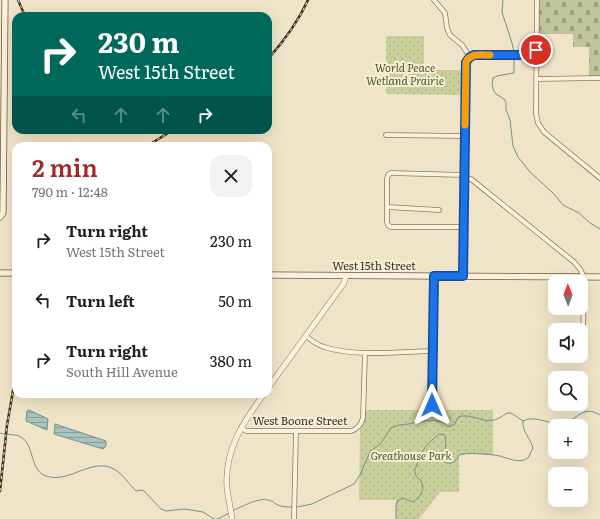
<!DOCTYPE html>
<meta charset="utf-8">
<style>
:root{--surface:#fff;--page:#f2f2f2;--text:#222;--muted:#767676;--accent:#9e2a2b}
body{margin:0;font-family:Literata,serif;background:var(--page);color:var(--text);height:100vh;display:flex;flex-direction:column;font-size:15px;white-space:nowrap}
*{box-sizing:border-box;margin:0}
p{font-size:13px;color:var(--muted)}
.icon{flex:none;width:22px;height:22px;fill:none;stroke:currentColor;stroke-width:2;stroke-linecap:round;stroke-linejoin:round}
.map{position:relative;flex:1;overflow:hidden}
.panel{position:absolute;left:12px;top:142px;width:260px;height:256px;display:flex;flex-direction:column;background:var(--surface);border-radius:12px;box-shadow:0 4px 16px #0002}
.panel>*{flex:none}
.guide{position:absolute;left:12px;top:12px;width:260px;height:122px;border-radius:12px;box-shadow:0 4px 16px #0002;background:#00695c;color:#fff;overflow:hidden}
.needle{width:26px;rotate:359deg}
.tools{position:absolute;left:548px;top:275px;display:grid;gap:8px}
.tools a{display:grid;place-items:center;width:40px;height:40px;border-radius:8px;background:var(--surface);box-shadow:0 4px 16px #0002;font-size:20px}
.pin{position:absolute;display:grid;place-items:center;width:34px;height:34px;color:#fff;margin:-17px;border:2px solid #fff;border-radius:50%;box-shadow:0 1px 4px #0007}
.me{position:absolute;width:44px;margin:-22px;rotate:0deg;stroke-linejoin:round;filter:drop-shadow(0 0 3px #0008)}
.turn{display:flex;align-items:center;gap:14px;height:84px;padding:0 20px;font-size:18px}
.turn .icon{width:52px;height:52px;stroke-width:2.5}
.turn b{display:block;font-size:28px;line-height:34px}
.lanes{display:flex;align-items:center;height:38px;padding:0 20px;background:#0003;justify-content:center;gap:20px;direction:ltr}
.lanes .off{opacity:.35}
.round{display:grid;place-items:center;flex:none;width:42px;height:42px;border-radius:12px;background:var(--page)}
.summary{display:flex;align-items:center;justify-content:space-between;height:68px;padding:0 20px}
h1{font-size:24px;font-weight:600;line-height:30px;color:var(--accent)}
ul{padding:0;list-style:none}
li{display:flex;align-items:center;gap:12px;height:60px;padding:0 20px}
li div{flex:1}
li b{display:block;font-size:15px}
li em{font-style:normal}
.map>svg:first-child{display:block}
.grass{fill:url(#grass-dots)}
.cemetery{fill:url(#cemetery-stones)}
.water{fill:url(#water-rules);stroke:#6f938a}
.lines{fill:none;stroke-linecap:round;stroke-linejoin:round}
.stream{stroke:#6f938a;stroke-width:1}
.minor-casing{stroke:#8d765c;stroke-width:5.5}
.tertiary-casing{stroke:#8d765c;stroke-width:6}
.secondary-casing{stroke:#6f573f;stroke-width:7}
.minor{stroke:#faf1dc;stroke-width:4}
.tertiary{stroke:#faf1dc;stroke-width:5}
.secondary{stroke:#faf1dc;stroke-width:5.5}
.rail-casing{stroke:#3d2e20;stroke-width:2.5}
.rail{stroke:#f7eed8;stroke-width:1;stroke-dasharray:3;stroke-linecap:butt}
.route-casing{stroke:#114b97;stroke-width:10}
.route{stroke:#1a73e8;stroke-width:7}
.slow{stroke:#f59e0b;stroke-width:7}
.labels{text-anchor:middle;stroke-width:4;stroke-linejoin:round;paint-order:stroke}
.park-label{font-size:11px;font-style:italic;fill:#4d5a26;stroke:#f7eed8}
.street-label{font-size:11px;fill:#3d2e20;stroke:#f7eed8}
</style>
<div class="map">
<svg width="600" height="519" viewBox="0 0 600 519">
<defs>
<pattern id="grass-dots" width="8" height="8" patternUnits="userSpaceOnUse"><rect width="8" height="8" fill="#c9cf9b"/><path d="M2 2h.1M6 6h.1" fill="none" stroke="#aeb285" stroke-width="1.8" stroke-linecap="round"/></pattern>
<pattern id="cemetery-stones" width="16" height="16" patternUnits="userSpaceOnUse"><rect width="16" height="16" fill="#bfc49a"/><path d="M2 7V4a2 2 0 0 1 4 0v3zM10 15v-3a2 2 0 0 1 4 0v3z" fill="#9ca07d"/></pattern>
<pattern id="water-rules" width="6" height="5" patternUnits="userSpaceOnUse"><rect width="6" height="5" fill="#a9c4bc"/><path d="M0 2.5h6" fill="none" stroke="#8ba098"/></pattern>
</defs>
<rect width="100%" height="100%" fill="#f0e4c8"/>
<!-- grass -->
<path class="grass" d="M386 36H424V70H466L465 95 386 94Z
M363 410H493V455L469 454 459 455V492H440L419 519H396V506L397 500H359L360 427Z"/>
<!-- cemetery -->
<path class="cemetery" d="M537 0H600V78H589V47H573V34H537Z"/>
<!-- water -->
<path class="water" d="M29 410 48 419 47 430 26 421 27 411Z
M55 424 106 441V446L103 449 54 434Z"/>
<g class="lines">
<!-- stream -->
<path class="stream" d="M503 0 502 12 512 43 514 52
M514 59V73L497 76 493 78 492 84 494 91 496 94 504 99 506 102V110L510 120 513 146 518 157 530 172 554 194 563 205 579 213 590 223 600 229
M0 433C6 435 17 434 21 437 35 445 29 470 46 476 69 484 92 457 114 469 123 474 129 484 136 491L142 490 144 491 161 509 166 511 184 509 191 510 203 512 214 519H218L229 513
M297 507 312 504 354 484 360 475 370 452 381 443 391 428 399 425 409 424 416 422 432 420 442 422 448 427 455 424 458 417 462 416C482 415 486 429 507 413H511L523 421C537 414 549 426 563 423 578 420 583 404 600 415
M234 510C244 506 260 496 271 501 275 502 273 503 276 504 281 507 287 507 292 507
M396 519V506L397 501 403 498 413 502C420 498 426 488 421 481 419 478 416 477 415 473 414 470 416 467 417 464 422 449 427 444 439 434L445 435 446 444 443 461C450 466 456 462 459 455 469 452 484 454 494 455 505 456 518 465 528 458L533 448C531 439 521 430 523 421"/>
<defs>
<path id="minor" d="M434 0 445 13 447 28 450 35 462 45 470 57
M537 0 536 113 538 123 544 132 600 178
M470 57 474 55H519L537 50
M536 79 600 78
M386 135 465 136
M464 179H471L574 262 580 269 584 277 583 338
M387 207 439 210
M464 227H391L388 225 387 222V179L388 175 391 173 464 175
M463 276 466 63 470 57
M306 336C312 341 317 345 324 347 354 357 400 352 432 351
M432 405 434 276
M241 428 246 431H351C358 429 361 425 363 418L365 353
M294 519 296 431"/>
<path id="tertiary" d="M268 388 344 283 346 276
M232 519C231 509 228 498 227 488 224 451 243 422 264 394"/>
<path id="secondary" d="M0 217 3 213 5 0
M0 273H16
M268 275 600 277"/>
</defs>
<!-- minor casing -->
<use href="#minor" class="minor-casing"/>
<!-- tertiary casing -->
<use href="#tertiary" class="tertiary-casing"/>
<!-- secondary casing -->
<use href="#secondary" class="secondary-casing"/>
<!-- minor -->
<use href="#minor" class="minor"/>
<!-- tertiary -->
<use href="#tertiary" class="tertiary"/>
<!-- secondary -->
<use href="#secondary" class="secondary"/>
<defs>
<path id="rail" d="M18 0 25 16
M268 59C284 41 298 22 308 0
M147 146 173 130
M0 491 7 425 16 374"/>
</defs>
<!-- rail casing -->
<use href="#rail" class="rail-casing"/>
<!-- rail -->
<use href="#rail" class="rail"/>
</g>
<g class="lines">
<defs>
<path id="route" d="M432 405 434 276H463L466 62 470 57 474 55H519L536 50"/>
</defs>
<!-- route casing -->
<use href="#route" class="route-casing"/>
<!-- route -->
<use href="#route" class="route"/>
<!-- slow -->
<path class="slow" d="M465 125 466 62C470 53 481 55 490 55"/>
</g>
<g class="labels">
<!-- park labels -->
<g class="park-label">
<text x="405" y="72">World Peace<tspan x="405" dy="13">Wetland Prairie</tspan></text>
<text x="411" y="460">Greathouse Park</text>
</g>
<!-- street labels -->
<g class="street-label">
<text x="374" y="270">West 15th Street</text>
<text x="300" y="425">West Boone Street</text>
</g>
</g>
</svg>
<div class="tools">
<a><svg class="needle" viewBox="-14 -14 28 28"><path d="M0-13l5 13h-10z" fill="#e53935"/><path d="M0 13l5-13h-10z" fill="#767676"/></svg></a>
<a><svg class="icon" aria-label="sound" viewBox="0 0 24 24"><path d="M4 9h4l5-4v14l-5-4H4zM17 9q2 3 0 6"/></svg></a>
<a><svg class="icon" aria-label="search" viewBox="0 0 24 24"><circle cx="10" cy="10" r="6"/><path d="M15 15l6 6"/></svg></a>
<a>+</a>
<a>−</a>
</div>
<div class="pin" style="left:536px;top:50px;background:#d93025"><svg class="icon" aria-label="arrive" viewBox="0 0 24 24"><path d="M6 21V4h12l-3 4 3 4H6"/></svg></div>
<svg class="me" style="left:432px;top:405px" viewBox="-20 -20 40 40"><path d="M0-17L14 15 0 8-14 15z" fill="#1a73e8" stroke="#fff" stroke-width="4"/></svg>
<div class="guide">
<div class="turn"><svg class="icon" aria-label="right" viewBox="0 0 24 24"><path d="M7 20v-9h11M14 6l5 5-5 5"/></svg><div><b>230 m</b>West 15th Street</div></div>
<div class="lanes"><svg class="icon off" aria-label="left" viewBox="0 0 24 24"><path d="M17 20v-9H6M10 6l-5 5 5 5"/></svg><svg class="icon off" aria-label="ahead" viewBox="0 0 24 24"><path d="M12 20V5M6 11l6-6 6 6"/></svg><svg class="icon off" aria-label="ahead" viewBox="0 0 24 24"><path d="M12 20V5M6 11l6-6 6 6"/></svg><svg class="icon" aria-label="right" viewBox="0 0 24 24"><path d="M7 20v-9h11M14 6l5 5-5 5"/></svg></div>
</div>
<section class="panel">
<div class="summary"><div><h1>2 min</h1><p>790 m · 12:48</p></div><a class="round"><svg class="icon" aria-label="close" viewBox="0 0 24 24"><path d="M6 6l12 12M18 6L6 18"/></svg></a></div>
<ul>
<li><svg class="icon" aria-label="right" viewBox="0 0 24 24"><path d="M7 20v-9h11M14 6l5 5-5 5"/></svg><div><b>Turn right</b><p>West 15th Street</p></div><em>230 m</em></li>
<li><svg class="icon" aria-label="left" viewBox="0 0 24 24"><path d="M17 20v-9H6M10 6l-5 5 5 5"/></svg><div><b>Turn left</b></div><em>50 m</em></li>
<li><svg class="icon" aria-label="right" viewBox="0 0 24 24"><path d="M7 20v-9h11M14 6l5 5-5 5"/></svg><div><b>Turn right</b><p>South Hill Avenue</p></div><em>380 m</em></li>
</ul>
</section>
</div>
